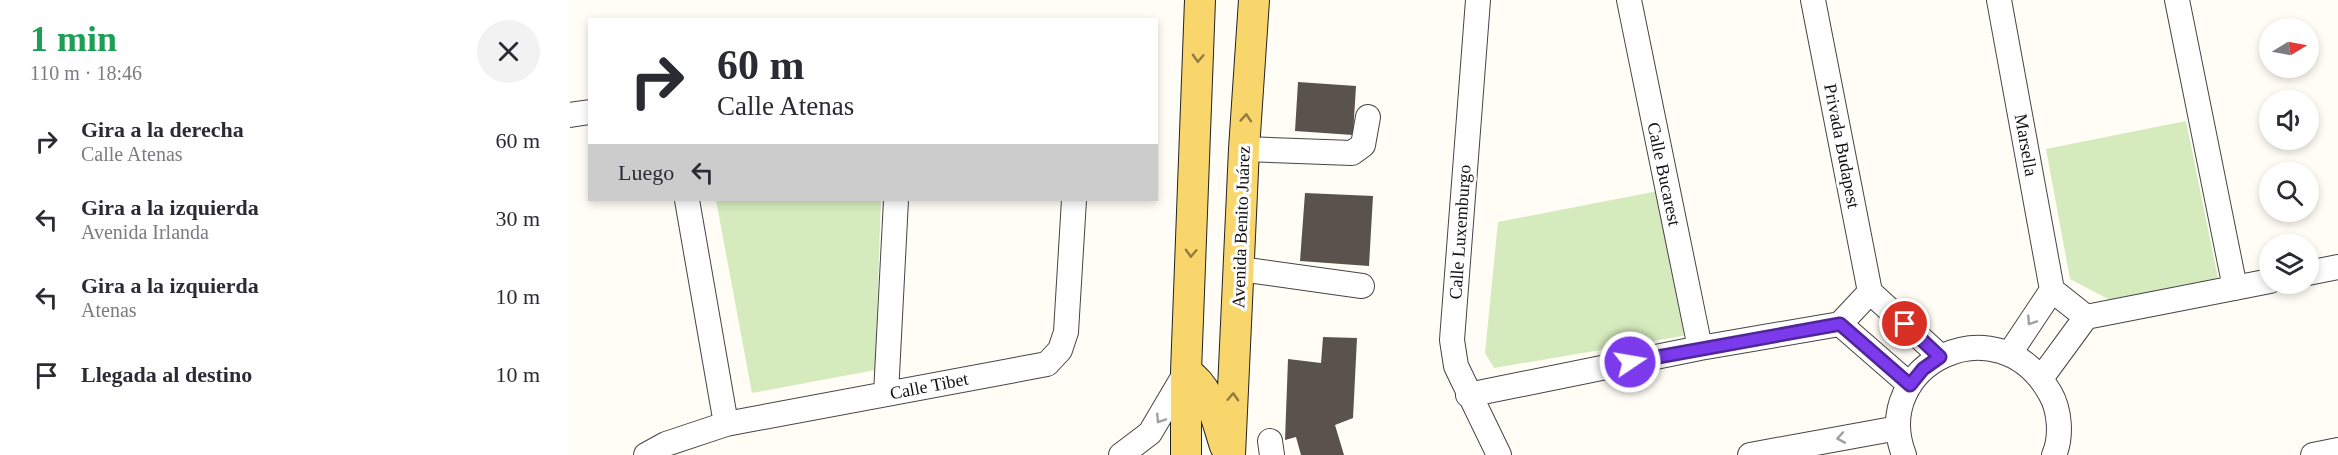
<!DOCTYPE html>
<html lang="es">
<meta charset="utf-8">
<style>
:root{--surface:#fff;--page:#f2f2f3;--text:#2b2b33;--muted:#7c7c81}
body{margin:0;font-family:"Times New Roman",serif;background:var(--page);color:var(--text);height:100vh;display:flex;flex-direction:column;font-size:22px;white-space:nowrap}
*{box-sizing:border-box;margin:0}
p{font-size:20px;color:var(--muted)}
.icon{flex:none;width:33px;height:33px;fill:none;stroke:currentColor;stroke-width:2;stroke-linecap:round;stroke-linejoin:round}
.map{position:relative;flex:1;overflow:hidden}
.sheet{display:flex;flex-direction:column;background:var(--surface);width:570px}
.sheet>*{flex:none}
.guide{position:absolute;left:18px;top:18px;width:570px;height:183px;border-radius:0px;box-shadow:0 3px 9px #0003;background:#fff;color:var(--text);overflow:hidden}
.needle{width:39px;rotate:80deg}
.tools{position:absolute;left:1689px;top:18px;display:grid;gap:12px}
.tools a{display:grid;place-items:center;width:60px;height:60px;border-radius:50%;background:var(--surface);box-shadow:0 3px 9px #0003;font-size:30px}
.pin{position:absolute;display:grid;place-items:center;width:51px;height:51px;color:#fff;margin:-26px;border:3px solid #fff;border-radius:50%;box-shadow:0 2px 6px #0007}
.me{position:absolute;width:66px;margin:-33px;rotate:78deg;stroke-linejoin:round;filter:drop-shadow(0 0 4px #0008)}
.turn{display:flex;align-items:center;gap:21px;height:126px;padding:0 30px;font-size:27px}
.turn .icon{width:78px;height:78px;stroke-width:2.5}
.turn b{display:block;font-size:42px;line-height:51px}
.then{display:flex;align-items:center;height:57px;padding:0 30px;background:#0003;gap:12px;font-size:22px}
.round{display:grid;place-items:center;flex:none;width:63px;height:63px;border-radius:32px;background:var(--page)}
.summary{display:flex;align-items:center;justify-content:space-between;height:102px;padding:0 30px}
h1{font-size:36px;font-weight:800;line-height:45px;color:#1e9e55}
ul{padding:0;list-style:none}
li{display:flex;align-items:center;gap:18px;height:78px;padding:0 30px}
li div{flex:1}
li b{display:block;font-size:22px}
li em{font-style:normal}
main{display:flex;flex:1;min-height:0}
.map>svg:first-child{display:block}
.green{fill:#d5ebbd}
.building{fill:#5a524d}
.lines{fill:none;stroke-linecap:round;stroke-linejoin:round}
.minor-casing{stroke:#444;stroke-width:26}
.major-casing{stroke:#222;stroke-width:32}
.minor{stroke:#fff;stroke-width:24}
.major{stroke:#f9d66b;stroke-width:30}
.oneway{stroke:#917d42}
.oneway2{stroke:#a0a0a0}
.route-casing{stroke:#51269a;stroke-width:15}
.route{stroke:#7c3aed;stroke-width:10}
.labels{text-anchor:middle;stroke-width:6;stroke-linejoin:round;paint-order:stroke}
.street-label{font-size:18px;fill:#111;stroke:#fff}
</style>
<main>
<section class="sheet">
<div class="summary"><div><h1>1 min</h1><p>110 m · 18:46</p></div><a class="round"><svg class="icon" aria-label="close" viewBox="0 0 24 24"><path d="M6 6l12 12M18 6L6 18"/></svg></a></div>
<ul>
<li><svg class="icon" aria-label="right" viewBox="0 0 24 24"><path d="M7 20v-9h11M14 6l5 5-5 5"/></svg><div><b>Gira a la derecha</b><p>Calle Atenas</p></div><em>60 m</em></li>
<li><svg class="icon" aria-label="left" viewBox="0 0 24 24"><path d="M17 20v-9H6M10 6l-5 5 5 5"/></svg><div><b>Gira a la izquierda</b><p>Avenida Irlanda</p></div><em>30 m</em></li>
<li><svg class="icon" aria-label="left" viewBox="0 0 24 24"><path d="M17 20v-9H6M10 6l-5 5 5 5"/></svg><div><b>Gira a la izquierda</b><p>Atenas</p></div><em>10 m</em></li>
<li><svg class="icon" aria-label="arrive" viewBox="0 0 24 24"><path d="M6 21V4h12l-3 4 3 4H6"/></svg><div><b>Llegada al destino</b></div><em>10 m</em></li>
</ul>
</section>
<div class="map">
<svg width="1768" height="455" viewBox="0 0 1768 455">
<rect width="100%" height="100%" fill="#fffdf5"/>
<!-- green -->
<path class="green" d="M1616 121 1648 278 1540 300 1500 279 1476 149Z
M1088 191 1118 335 924 368 915 353 928 222Z
M146 200H311L305 370 182 393Z"/>
<!-- building -->
<path class="building" d="M728 82 786 86 783 135 725 131Z
M735 193 803 196 799 266 730 261Z
M753 337 787 338 783 418 765 425 774 455H731L726 437 715 440 718 359 751 363Z"/>
<g class="lines">
<defs>
<path id="minor" d="M908 0 882 340 886 366 929 455
M1059 0 1130 348
M1243 0 1300 292
M1429 0 1482 290
M1607 0 1665 288
M0 115 20 112
M674 149 782 153 793 145 798 117
M117 200 156 424
M670 269 792 286
M1738 273 1768 267
M1482 290 1516 317 1700 281
M1300 292 1370 356
M1270 324 1340 385
M1270 324 1300 292
M1440 353 1482 290
M1472 377 1516 317
M316 394 326 200
M898 395 1130 348 1270 324
M700 441 702 455
M76 455 96 444 156 424 477 364 490 350 496 332 504 200
M551 455 580 433 616 372
M1180 455 1328 428
M1334 455C1299 364 1428 301 1480 393 1490 410 1492 437 1484 455
M1743 455 1768 450"/>
<path id="major" d="M616 372C641 388 646 419 655 446
M616 455V372L630 0
M660 455 674 149 684 0"/>
</defs>
<!-- minor casing -->
<use href="#minor" class="minor-casing"/>
<!-- major casing -->
<use href="#major" class="major-casing"/>
<!-- minor -->
<use href="#minor" class="minor"/>
<!-- major -->
<use href="#major" class="major"/>
</g>
<!-- one-way arrows -->
<defs><path id="oneway-chevron" d="M-2-3.5L2.5 0L-2 3.5" fill="none" stroke-width="1.6" stroke-linecap="round" stroke-linejoin="round" transform="scale(1.5)"/></defs>
<g class="oneway">
<use href="#oneway-chevron" transform="translate(628 58) rotate(92)"/>
<use href="#oneway-chevron" transform="translate(676 118) rotate(-86)"/>
<use href="#oneway-chevron" transform="translate(621 253) rotate(92)"/>
<use href="#oneway-chevron" transform="translate(663 397) rotate(-87)"/>
</g>
<g class="oneway2">
<use href="#oneway-chevron" transform="translate(1461 321) rotate(124)"/>
<use href="#oneway-chevron" transform="translate(590 419) rotate(123)"/>
<use href="#oneway-chevron" transform="translate(1271 438) rotate(170)"/>
</g>
<g class="lines">
<defs>
<path id="route" d="M1060 362 1270 324 1340 385 1353 369 1370 357 1335 324"/>
</defs>
<!-- route casing -->
<use href="#route" class="route-casing"/>
<!-- route -->
<use href="#route" class="route"/>
</g>
<g class="labels">
<!-- street labels -->
<g class="street-label">
<text transform="translate(1456 145) rotate(80)" y="6">Marsella</text>
<text transform="translate(1272 146) rotate(79)" y="6">Privada Budapest</text>
<text transform="translate(1094 174) rotate(78)" y="6">Calle Bucarest</text>
<text transform="translate(671 227) rotate(-88)" y="6">Avenida Benito Juárez</text>
<text transform="translate(890 232) rotate(-86)" y="6">Calle Luxemburgo</text>
<text transform="translate(359 386) rotate(-11)" y="6">Calle Tibet</text>
</g>
</g>
</svg>
<div class="tools">
<a><svg class="needle" viewBox="-14 -14 28 28"><path d="M0-13l5 13h-10z" fill="#e53935"/><path d="M0 13l5-13h-10z" fill="#7c7c81"/></svg></a>
<a><svg class="icon" aria-label="sound" viewBox="0 0 24 24"><path d="M4 9h4l5-4v14l-5-4H4zM17 9q2 3 0 6"/></svg></a>
<a><svg class="icon" aria-label="search" viewBox="0 0 24 24"><circle cx="10" cy="10" r="6"/><path d="M15 15l6 6"/></svg></a>
<a><svg class="icon" aria-label="layers" viewBox="0 0 24 24"><path d="M12 4l9 5-9 5-9-5zM3 14l9 5 9-5"/></svg></a>
</div>
<div class="pin" style="left:1335px;top:324px;background:#d93025"><svg class="icon" aria-label="arrive" viewBox="0 0 24 24"><path d="M6 21V4h12l-3 4 3 4H6"/></svg></div>
<svg class="me" style="left:1060px;top:362px" viewBox="-20 -20 40 40"><circle r="17" fill="#7c3aed" stroke="#fff" stroke-width="3"/><path d="M0-11L8 9 0 5-8 9z" fill="#fff"/></svg>
<div class="guide">
<div class="turn"><svg class="icon" aria-label="right" viewBox="0 0 24 24"><path d="M7 20v-9h11M14 6l5 5-5 5"/></svg><div><b>60 m</b>Calle Atenas</div></div>
<div class="then">Luego<svg class="icon" aria-label="left" viewBox="0 0 24 24"><path d="M17 20v-9H6M10 6l-5 5 5 5"/></svg></div>
</div>
</div>
</main>
